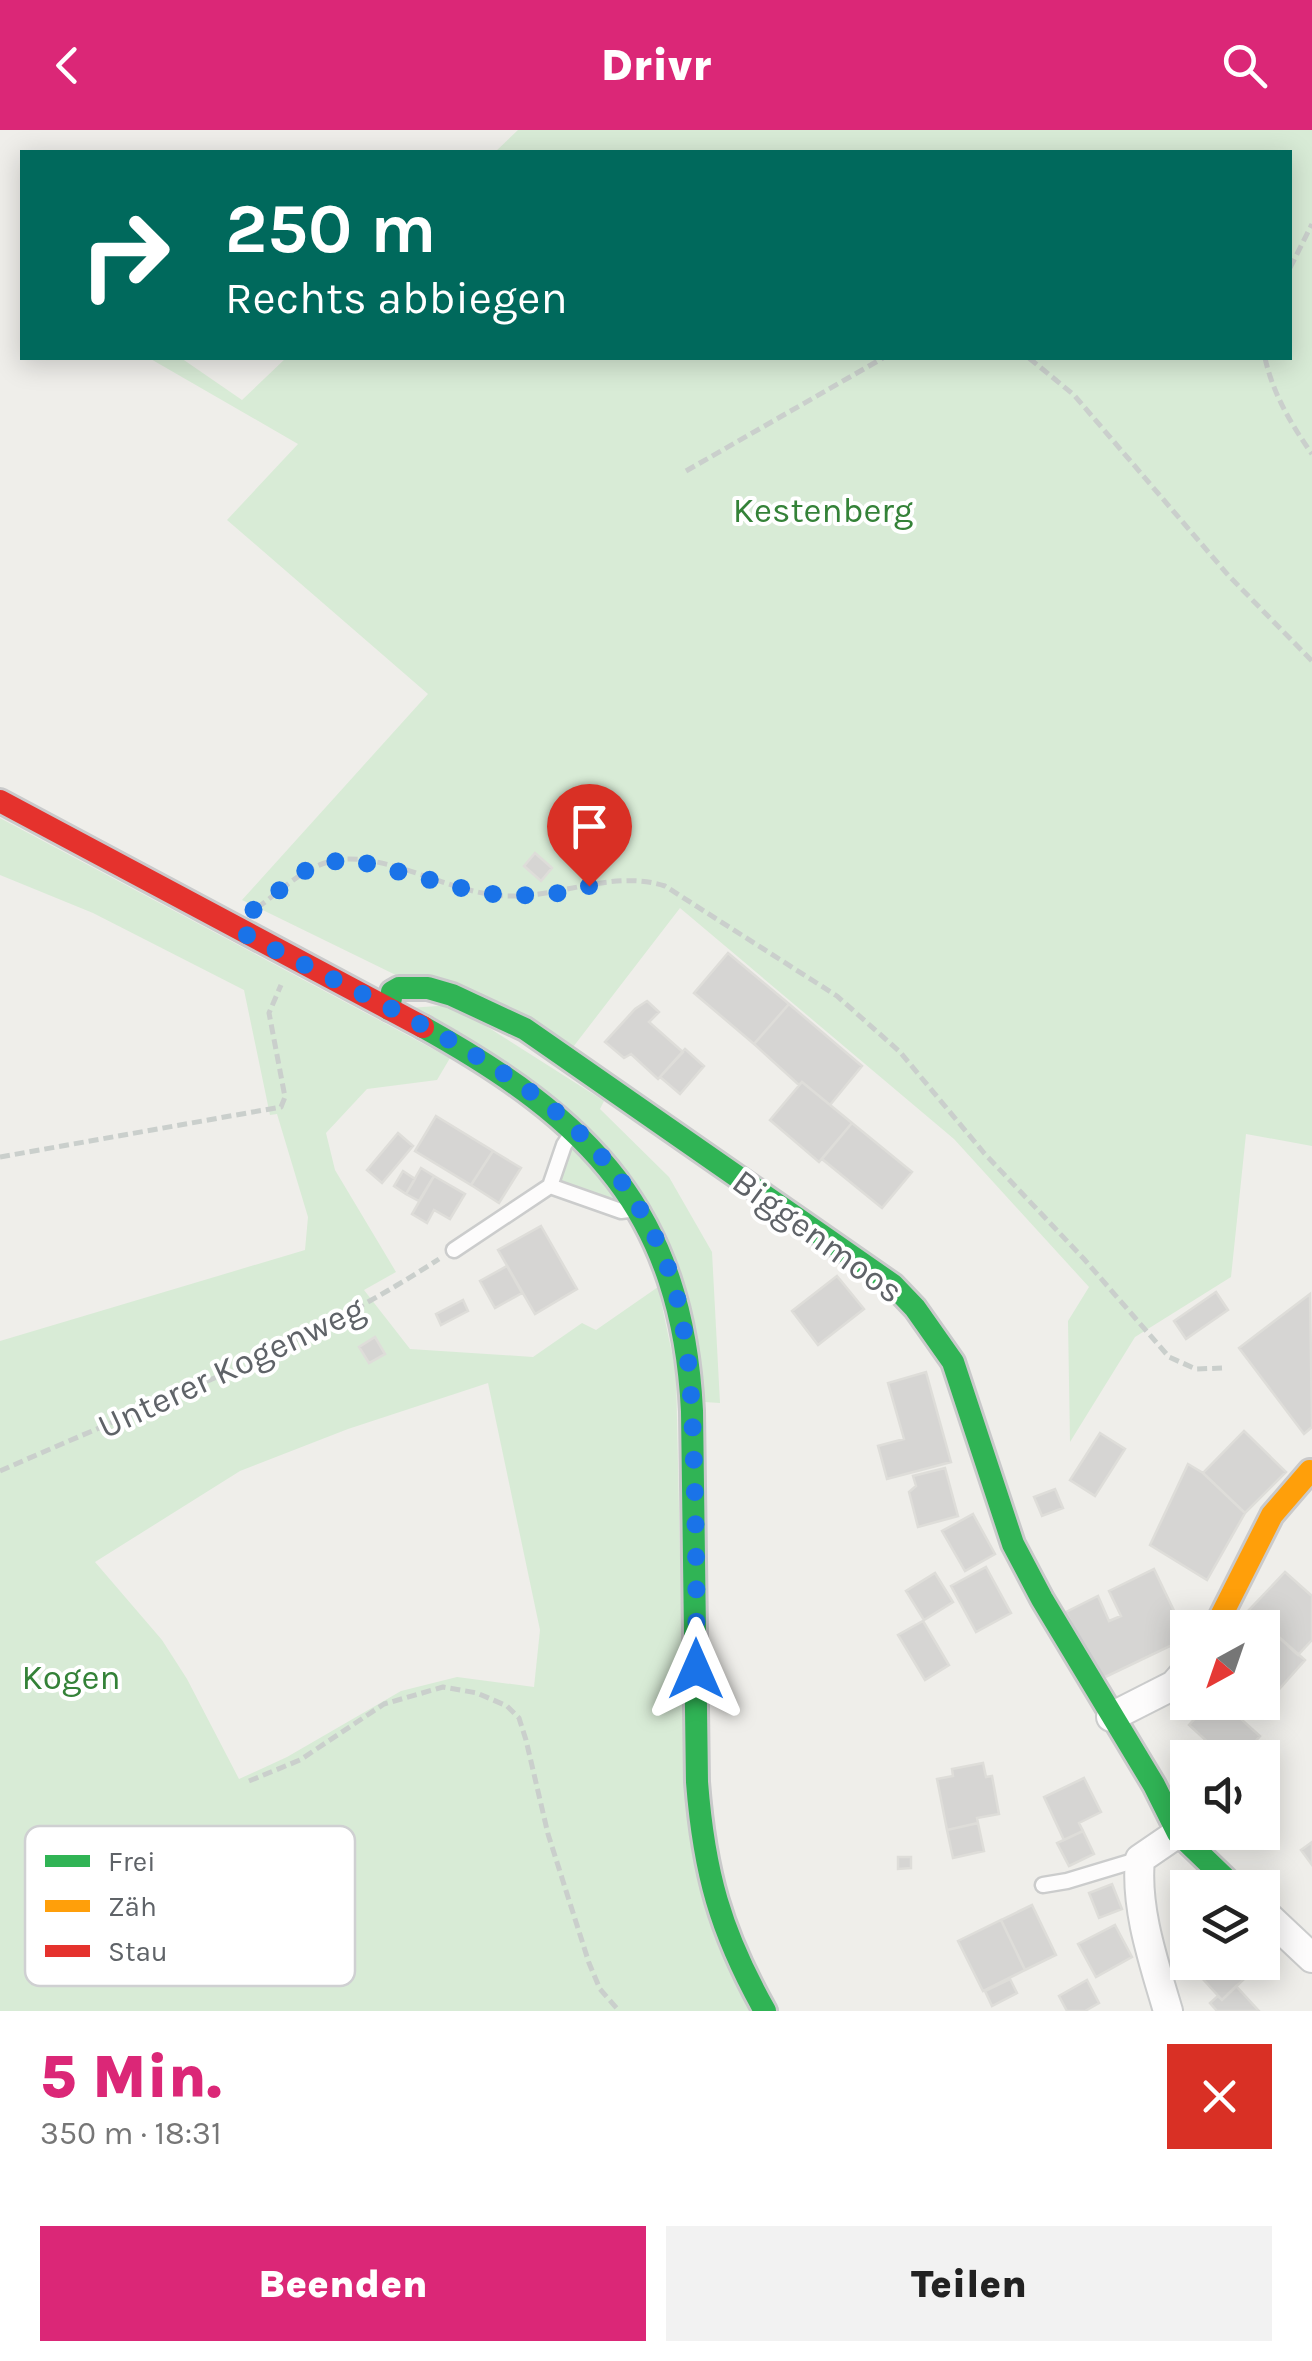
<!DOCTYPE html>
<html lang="de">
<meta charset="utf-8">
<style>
:root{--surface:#fff;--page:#f2f2f2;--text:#222;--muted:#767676;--accent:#db2777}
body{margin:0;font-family:Karla,sans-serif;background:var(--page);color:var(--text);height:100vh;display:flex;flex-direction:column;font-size:38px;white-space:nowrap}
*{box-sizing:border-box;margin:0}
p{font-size:32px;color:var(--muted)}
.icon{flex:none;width:55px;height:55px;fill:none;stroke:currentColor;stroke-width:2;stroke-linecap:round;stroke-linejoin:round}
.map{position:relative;height:1881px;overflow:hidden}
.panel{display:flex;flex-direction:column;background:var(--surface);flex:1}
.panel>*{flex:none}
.guide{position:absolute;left:20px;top:20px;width:1272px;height:210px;border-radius:0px;box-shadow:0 5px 25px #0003;background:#00695c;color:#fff;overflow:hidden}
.needle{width:65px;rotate:220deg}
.fabs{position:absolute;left:1170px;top:1480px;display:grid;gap:20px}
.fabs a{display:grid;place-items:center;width:110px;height:110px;border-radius:0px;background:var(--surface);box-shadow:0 5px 25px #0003;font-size:50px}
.pin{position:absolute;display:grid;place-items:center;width:85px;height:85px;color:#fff;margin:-102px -42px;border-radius:50% 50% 50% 0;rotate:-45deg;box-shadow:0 0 10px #0007}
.pin .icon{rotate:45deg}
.me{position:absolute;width:110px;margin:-55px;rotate:0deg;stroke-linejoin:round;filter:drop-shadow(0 0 8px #0008)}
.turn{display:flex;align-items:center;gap:35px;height:210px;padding:0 40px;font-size:45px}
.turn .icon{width:130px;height:130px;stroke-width:2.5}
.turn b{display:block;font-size:70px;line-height:85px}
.round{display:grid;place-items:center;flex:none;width:105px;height:105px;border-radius:0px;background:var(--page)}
.overview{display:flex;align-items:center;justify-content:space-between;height:170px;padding:0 40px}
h1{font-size:60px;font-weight:800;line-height:75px;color:var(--accent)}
.cta{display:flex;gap:20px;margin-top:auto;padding:20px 40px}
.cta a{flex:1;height:115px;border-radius:0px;background:var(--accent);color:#fff;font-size:40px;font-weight:800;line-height:115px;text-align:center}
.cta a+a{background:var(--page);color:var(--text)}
header{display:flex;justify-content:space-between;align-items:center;height:130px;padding:0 40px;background:var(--accent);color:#fff;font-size:45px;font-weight:800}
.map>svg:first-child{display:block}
.green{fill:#d8ebd6;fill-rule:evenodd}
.building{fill:#d6d5d3;stroke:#deddd9;stroke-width:2.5}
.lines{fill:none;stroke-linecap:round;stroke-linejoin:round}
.lane-casing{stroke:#cbcccc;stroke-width:19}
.street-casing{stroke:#cbcccc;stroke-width:32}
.fast-casing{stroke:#cacacb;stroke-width:28}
.slow-casing{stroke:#cacacb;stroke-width:28}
.jam-casing{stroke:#cacacb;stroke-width:28}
.path{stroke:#cacfcc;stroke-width:5;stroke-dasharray:10 5;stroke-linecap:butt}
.lane{stroke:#fdfcfc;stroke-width:14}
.street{stroke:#fdfcfc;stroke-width:28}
.fast{stroke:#30b455;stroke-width:22}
.slow{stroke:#ff9f0a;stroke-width:22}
.jam{stroke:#e5322d;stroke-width:22}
.route{stroke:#1a73e8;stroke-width:18;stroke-dasharray:0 32.4}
.labels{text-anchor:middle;stroke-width:8;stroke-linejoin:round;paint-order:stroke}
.park-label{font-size:35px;fill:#348238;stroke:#fff}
.street-label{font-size:35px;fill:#5f6368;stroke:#fff}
.key{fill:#fff;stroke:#cfd0d2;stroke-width:2.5}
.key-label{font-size:28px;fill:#5f6368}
</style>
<header><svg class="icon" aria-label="back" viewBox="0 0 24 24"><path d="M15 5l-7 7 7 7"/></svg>Drivr<svg class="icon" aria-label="search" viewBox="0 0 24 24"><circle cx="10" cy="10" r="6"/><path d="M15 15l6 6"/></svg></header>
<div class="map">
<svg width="1312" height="1881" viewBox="0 0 1312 1881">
<rect width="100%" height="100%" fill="#efeeea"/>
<!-- green -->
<path class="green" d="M518 0H1312V1016L1246 1004 1231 1147 1135 1207 1070 1312 1068 1191 1089 1157 954 1009 680 778 570 921 404 849 242 770 428 564 227 390 298 314 149 228H181L242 270 286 228H1290V22H495Z
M0 688 450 928 437 950 367 959 326 1003 335 1040 396 1142 364 1160 410 1219 533 1227 582 1193 596 1200 658 1157 676 1242 685 1656 750 1881H0V1211L305 1120 308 1087 277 984 270 985 244 860 93 783 0 745ZM488 1253 540 1500 534 1557 457 1547 401 1561 287 1627 239 1649 187 1549 162 1510 95 1432 240 1341 348 1299Z
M453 875 604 971 600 979 669 1047 712 1122 720 1273 704 1272 653 1079 408 878Z
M571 1010 622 1076 561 1056 558 1049Z"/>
<!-- building -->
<path class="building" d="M535 723 552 738 541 751 524 736Z
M728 823 789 874 754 914 694 863Z
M647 871 659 882 649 892 683 922 658 949 631 924 624 928 605 912 635 879Z
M789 874 862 936 830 975 802 952 799 955 754 914Z
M685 919 704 936 680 964 660 947Z
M802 952 852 993 819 1032 770 990Z
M436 986 493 1021 471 1055 415 1021Z
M852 993 912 1042 882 1078 822 1029Z
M398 1003 413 1016 382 1053 367 1040Z
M493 1021 521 1038 499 1073 471 1055Z
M421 1038 434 1046 419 1071 406 1064Z
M403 1041 415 1049 406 1064 394 1056Z
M434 1046 465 1064 450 1089 434 1080 427 1093 412 1084Z
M541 1096 577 1159 535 1184 498 1120Z
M507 1136 522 1163 495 1178 480 1151Z
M837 1146 864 1179 818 1215 792 1181Z
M1216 1162 1228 1180 1186 1209 1174 1191Z
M1310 1164 1312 1297 1304 1304 1239 1218Z
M463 1170 468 1181 441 1195 436 1184Z
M375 1207 385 1224 369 1233 359 1217Z
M926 1242 951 1332 887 1349 878 1316 904 1309 888 1253Z
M1244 1301 1286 1342 1245 1383 1203 1343Z
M1100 1303 1125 1319 1095 1366 1070 1350Z
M1188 1334 1203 1343 1245 1383 1207 1450 1150 1415Z
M945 1338 958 1386 918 1397 909 1362 916 1356 913 1346Z
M1055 1359 1063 1378 1042 1386 1034 1367Z
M973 1384 995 1424 965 1441 942 1401Z
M986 1437 1011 1483 976 1502 951 1456Z
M1154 1439 1187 1508 1099 1550 1066 1482 1098 1466 1109 1491 1121 1486 1109 1461Z
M1285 1442 1312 1466V1510L1298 1525 1249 1480Z
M935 1443 953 1472 924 1490 906 1461Z
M923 1491 949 1535 925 1550 898 1505Z
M1271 1500 1305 1530 1274 1565 1262 1554V1509Z
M1188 1556V1572H1222L1260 1606 1241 1628H1225L1189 1595 1198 1585 1178 1567Z
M1208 1613 1225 1628H1194Z
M983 1633 986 1647 992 1646 999 1684 977 1688 978 1693 947 1700 937 1649 953 1646 952 1639Z
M1084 1648 1101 1682 1079 1693 1083 1701 1064 1710 1044 1667Z
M978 1693 984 1721 953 1728 947 1700Z
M1083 1701 1094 1724 1069 1736 1057 1713Z
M1312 1712V1735L1301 1720Z
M898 1727H911V1738L898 1739Z
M1112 1754 1122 1779 1099 1788 1089 1763Z
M1032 1775 1056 1825 1025 1840 1001 1790Z
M1001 1790 1025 1840 983 1861 958 1811Z
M1115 1795 1132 1827 1096 1847 1078 1814Z
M1188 1819V1832L1261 1833 1222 1870 1181 1825Z
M1010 1849 1017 1863 992 1876 985 1861Z
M1087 1850 1099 1873 1085 1881H1067L1059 1866Z
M1236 1856 1259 1881H1217L1210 1873 1218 1866 1222 1870Z"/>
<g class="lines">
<defs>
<path id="lane" d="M550 1056 621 1081 629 1080
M454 1120 550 1056 564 1015 572 1003
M1043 1755 1067 1751 1140 1729"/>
<path id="street" d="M1111 1587 1174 1555 1188 1539
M1262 1781 1312 1828
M1168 1881C1154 1833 1135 1779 1140 1729L1178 1703"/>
<path id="fast" d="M389 879 392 862 399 858H428L452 865 525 899 893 1155 915 1178 953 1232 1013 1414 1042 1469 1154 1655 1178 1703 1235 1758
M423 897C590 990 682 1081 692 1281L697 1652C704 1742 720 1801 765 1881"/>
<path id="slow" d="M1215 1498 1272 1385 1310 1341"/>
<path id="jam" d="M0 671 423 897"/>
</defs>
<!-- lane casing -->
<use href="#lane" class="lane-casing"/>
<!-- street casing -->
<use href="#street" class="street-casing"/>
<!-- fast casing -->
<use href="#fast" class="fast-casing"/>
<!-- slow casing -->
<use href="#slow" class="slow-casing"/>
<!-- jam casing -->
<use href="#jam" class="jam-casing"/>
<!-- path -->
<path class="path" d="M1290 138 1312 94
M1029 228 1074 265 1228 445 1312 531
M1265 228C1273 264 1291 294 1312 324
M686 341 883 228
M257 778C286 757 311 729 349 729 400 729 454 764 506 766 560 768 613 739 665 756L837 866 900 922 984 1023 1084 1129 1169 1227 1196 1239 1222 1238
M0 1027 281 977 285 967 269 883 281 855
M0 1341C148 1275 303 1218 439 1129
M249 1651 300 1630 384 1574 443 1557 477 1563 507 1576 519 1588 526 1610 548 1704 589 1833 600 1859 619 1881"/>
<!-- lane -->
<use href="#lane" class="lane"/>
<!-- street -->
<use href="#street" class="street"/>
<!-- fast -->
<use href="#fast" class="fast"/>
<!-- slow -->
<use href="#slow" class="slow"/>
<!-- jam -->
<use href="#jam" class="jam"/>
</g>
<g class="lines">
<!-- route -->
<path class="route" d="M589 756 554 764 505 766 465 759 350 729 313 735 252 781 241 802C338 854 443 898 532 963 602 1013 661 1091 679 1176 691 1229 692 1281 694 1334 696 1402 697 1471 696 1539"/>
</g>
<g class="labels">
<!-- park labels -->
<g class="park-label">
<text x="823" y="392">Kestenberg</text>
<text x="71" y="1559">Kogen</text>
</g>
<!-- street labels -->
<g class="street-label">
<text transform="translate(818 1106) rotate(36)" y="12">Biggenmoos</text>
<text transform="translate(231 1237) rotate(-25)" y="12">Unterer Kogenweg</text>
</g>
</g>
<!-- legend -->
<rect x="25" y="1696" width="330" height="160" rx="15" class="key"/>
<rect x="45" y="1725" width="45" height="12" fill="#30b455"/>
<rect x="45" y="1770" width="45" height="12" fill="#ff9f0a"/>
<rect x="45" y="1815" width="45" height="12" fill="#e5322d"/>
<g class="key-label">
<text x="108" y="1741">Frei</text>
<text x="108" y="1786">Zäh</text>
<text x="108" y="1831">Stau</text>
</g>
</svg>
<div class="fabs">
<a><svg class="needle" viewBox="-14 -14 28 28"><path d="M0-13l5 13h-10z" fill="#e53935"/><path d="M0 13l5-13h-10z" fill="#767676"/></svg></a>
<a><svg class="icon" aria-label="sound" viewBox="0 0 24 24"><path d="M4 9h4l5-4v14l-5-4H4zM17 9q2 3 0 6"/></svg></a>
<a><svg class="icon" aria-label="layers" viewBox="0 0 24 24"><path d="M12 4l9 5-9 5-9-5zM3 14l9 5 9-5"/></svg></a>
</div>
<div class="pin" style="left:589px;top:756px;background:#d93025"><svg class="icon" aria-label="arrive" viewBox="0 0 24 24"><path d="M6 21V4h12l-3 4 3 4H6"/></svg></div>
<svg class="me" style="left:696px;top:1539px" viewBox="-20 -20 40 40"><path d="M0-17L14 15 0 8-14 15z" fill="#1a73e8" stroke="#fff" stroke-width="4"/></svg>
<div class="guide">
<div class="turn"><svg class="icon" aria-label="right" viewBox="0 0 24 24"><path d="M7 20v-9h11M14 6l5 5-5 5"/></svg><div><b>250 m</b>Rechts abbiegen</div></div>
</div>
</div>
<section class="panel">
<div class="overview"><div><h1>5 Min.</h1><p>350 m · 18:31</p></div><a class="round" style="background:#d93025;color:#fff"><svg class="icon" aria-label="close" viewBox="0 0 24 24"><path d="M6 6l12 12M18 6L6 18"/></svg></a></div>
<div class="cta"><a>Beenden</a><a>Teilen</a></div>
</section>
